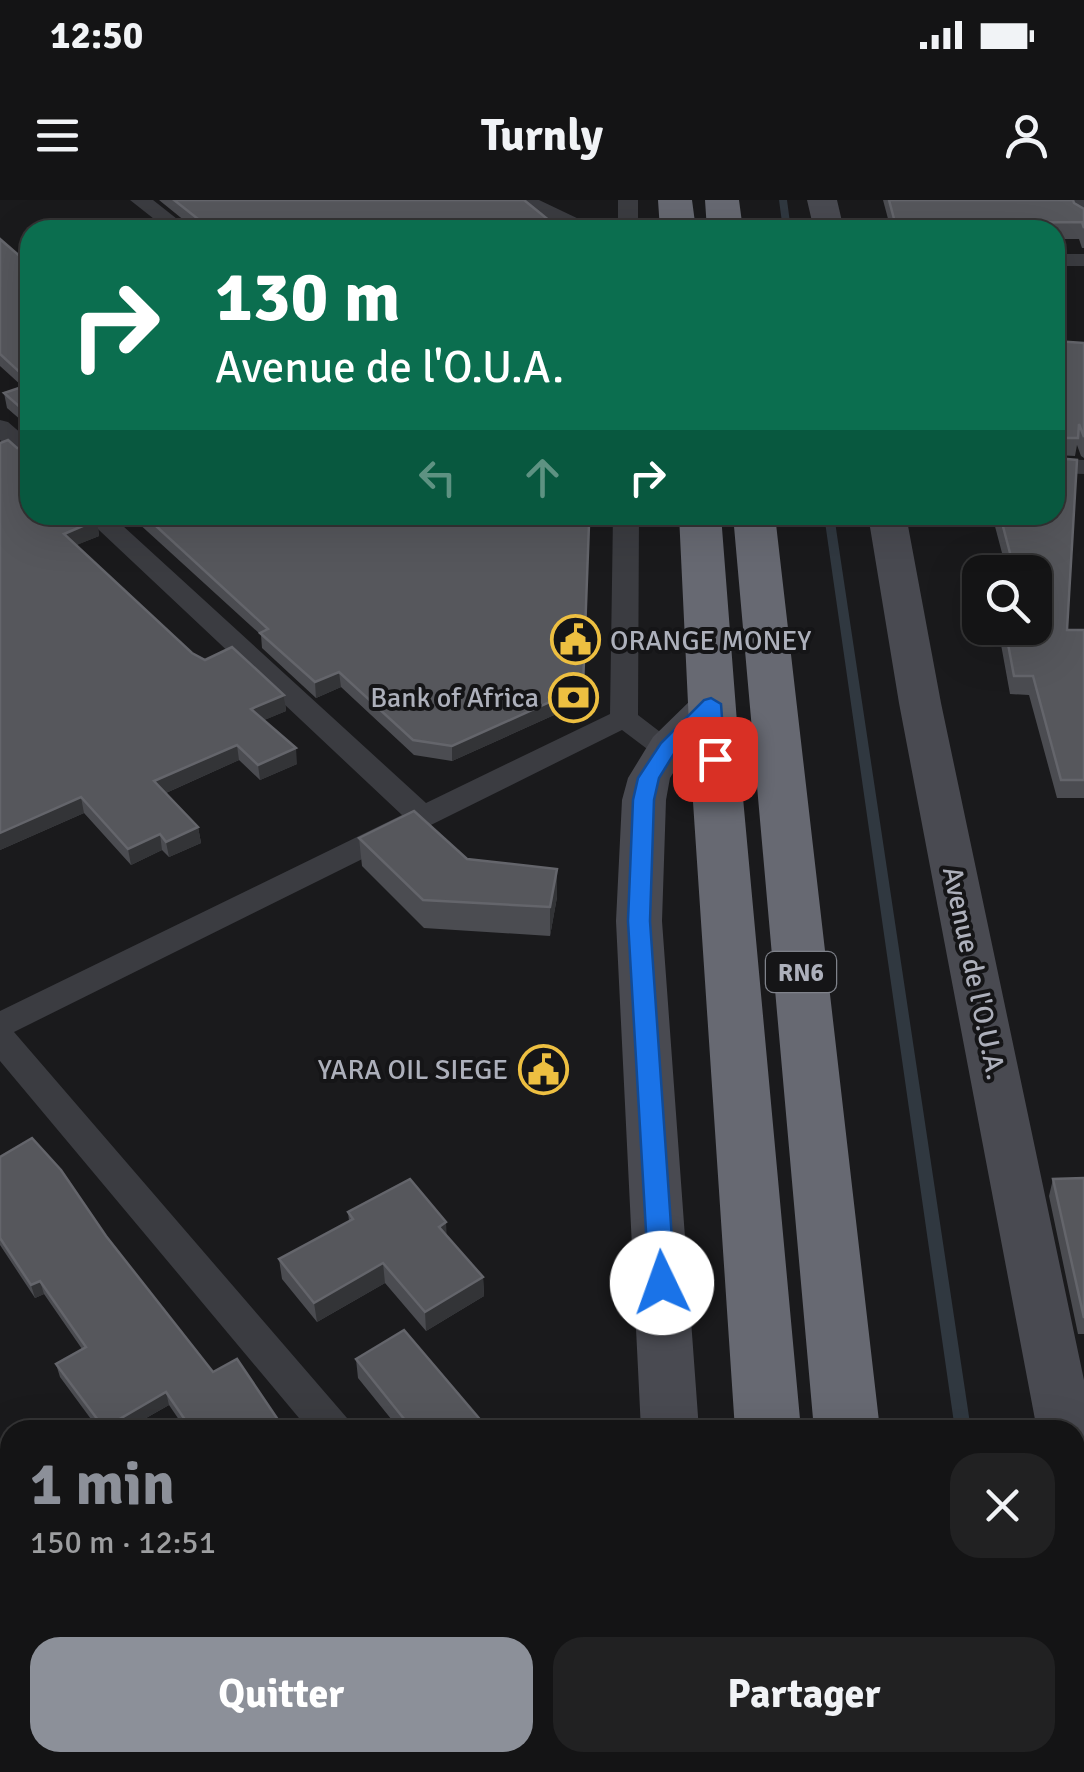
<!DOCTYPE html>
<html lang="fr">
<meta charset="utf-8">
<style>
:root{--surface:#141415;--page:#212122;--text:#f1f3f6;--muted:#9d9ea0;--line:#333334;--accent:#8c9099}
body{margin:0;font-family:Signika,sans-serif;background:var(--page);color:var(--text);height:100vh;display:flex;flex-direction:column;font-size:38px;white-space:nowrap}
*{box-sizing:border-box;margin:0}
p{font-size:32px;color:var(--muted)}
.icon{flex:none;width:55px;height:55px;fill:none;stroke:currentColor;stroke-width:2;stroke-linecap:round;stroke-linejoin:round}
.map{position:relative;flex:1;overflow:hidden}
.drawer{position:absolute;left:0px;top:1220px;width:1085px;height:352px;display:flex;flex-direction:column;background:var(--surface);border-radius:30px 30px 0 0;box-shadow:0 10px 40px #0002,0 0 0 2px var(--line)}
.drawer>*{flex:none}
.guide{position:absolute;left:20px;top:20px;width:1045px;height:305px;border-radius:30px;box-shadow:0 10px 40px #0002,0 0 0 2px var(--line);background:#0b6e4f;color:#fff;overflow:hidden}
.tools{position:absolute;left:962px;top:355px;display:grid;gap:20px}
.tools a{display:grid;place-items:center;width:90px;height:90px;border-radius:20px;background:var(--surface);box-shadow:0 10px 40px #0002,0 0 0 2px var(--line);font-size:50px}
.pin{position:absolute;display:grid;place-items:center;width:85px;height:85px;color:#fff;margin:-42px;border-radius:20px;box-shadow:0 5px 15px #0006}
.me{position:absolute;width:110px;margin:-55px;rotate:357deg;stroke-linejoin:round;filter:drop-shadow(0 0 8px #0008)}
.turn{display:flex;align-items:center;gap:35px;height:210px;padding:0 30px;font-size:45px}
.turn .icon{width:130px;height:130px;stroke-width:2.5}
.turn b{display:block;font-size:70px;line-height:85px}
.lanes{display:flex;align-items:center;height:95px;padding:0 30px;background:#0003;justify-content:center;gap:50px;direction:ltr}
.lanes .off{opacity:.35}
.round{display:grid;place-items:center;flex:none;width:105px;height:105px;border-radius:30px;background:var(--page)}
.head{display:flex;align-items:center;justify-content:space-between;height:170px;padding:0 30px}
h1{font-size:60px;font-weight:700;line-height:75px;color:var(--accent)}
.action{display:flex;gap:20px;margin-top:auto;padding:20px 30px}
.action a{flex:1;height:115px;border-radius:30px;background:var(--accent);color:#fff;font-size:40px;font-weight:700;line-height:115px;text-align:center}
.action a+a{background:var(--page);color:var(--text)}
.status{display:flex;justify-content:space-between;align-items:center;height:70px;padding:0 50px;background:var(--surface);direction:ltr}
.status svg{height:28px;fill:currentColor}
header{display:flex;justify-content:space-between;align-items:center;height:130px;padding:0 30px;background:var(--surface);font-size:45px;font-weight:700}
.map>svg:first-child{display:block}
.lines{fill:none;stroke-linecap:round;stroke-linejoin:round}
.stream{fill:#303840;fill-rule:evenodd}
.street{fill:#3b3c41;fill-rule:evenodd}
.secondary{fill:#494a51;fill-rule:evenodd}
.highway{fill:#676972;fill-rule:evenodd}
.wall{fill:#4b4c51}
.shaded-wall{fill:#333437}
.building{fill:#56575c;stroke:#64656b;stroke-width:2.5}
.route{fill:#1a73e8;stroke:#114b97;stroke-width:2.5}
.labels{text-anchor:middle;stroke-width:8;stroke-linejoin:round;paint-order:stroke}
.shield{fill:#151517;stroke:#7f828a;stroke-width:2.5}
.shield-label{font-size:25px;font-weight:bold;fill:#adb0bb}
.poi-label{font-size:28px;fill:#adb0bb;stroke:#151517;text-anchor:end}
.street-label{font-size:28px;fill:#adb0bb;stroke:#151517}
</style>
<div class="status"><b>12:50</b><svg viewBox="0 0 49 12"><path d="M0 12V9h3v3zM5 12V6h3v6zM10 12V3h3v9zM15 12V0h3v12zM26 1h20v11H26zM47 4h2v5h-2z"/></svg></div>
<header><svg class="icon" aria-label="menu" viewBox="0 0 24 24"><path d="M4 6h16M4 12h16M4 18h16"/></svg>Turnly<svg class="icon" aria-label="person" viewBox="0 0 24 24"><circle cx="12" cy="8" r="4"/><path d="M4 21q1-7 8-7t8 7"/></svg></header>
<div class="map">
<svg width="1084" height="1572" viewBox="0 0 1084 1572">
<rect width="100%" height="100%" fill="#1a1a1c"/>
<g class="lines">
<!-- stream -->
<path class="stream" d="M779 0H787L791 30H783Z
M824 315H834L971 1230H955Z
M1005 1562H1022L1024 1572H1006Z"/>
<!-- street -->
<path class="street" d="M130 0H153L191 30H168Z
M514 0H539L602 30C570 30 538 24 514 0Z
M618 0H638V30H618Z
M1068 0H1084V24L1074 18Z
M1055 54H1084V66H1055Z
M0 220 8 222 30 241V261L21 259 0 240Z
M1055 259 1084 260V274L1055 273Z
M83 315H111L426 603 610 514 613 315H639L638 515 732 587 727 594H707L622 530 14 832 347 1218 353 1230H309L0 861V811L402 615Z
M319 1562H366L362 1572H315Z"/>
<!-- secondary -->
<path class="secondary" d="M807 0H837L844 30H814Z
M868 315H906L941 503 1084 1180V1248L1075 1252V1230H1037L899 503Z
M711 491 726 495 732 504 684 555 670 578 666 600 662 721 699 1230H641L616 721 622 600 628 578 653 537 696 495Z
M1075 1260 1084 1263V1371L1075 1368Z
M643 1562H707V1572H641Z"/>
<!-- highway -->
<path class="highway" d="M658 0H692L696 30H660Z
M705 0H739L743 30H707Z
M679 315H721L742 587 801 1230H735L692 587Z
M733 315H775L880 1230H814Z
M757 1562H833V1572H757Z
M844 1562H919L920 1572H844Z"/>
</g>
<!-- wall -->
<path class="wall" d="M159 0H524L561 30H196Z
M883 0H1073L1074 3 1084 9V48H1082L1079 39H1055V30H891Z
M0 39 30 65V228L7 208 4 193 22 186 0 166Z
M1055 141 1084 143V258L1081 256 1077 245 1075 256 1056 255 1067 430H1084V598H1057L1029 495 1010 494 998 428H1035V372H1007L992 315H1055Z
M0 243 29 249 30 315 97 320 99 336 76 345 192 453 284 495 286 511 264 520 297 564 260 580 239 560 166 593 198 627 201 643 169 657 162 650 131 665 84 613 0 650Z
M116 315H550L583 502 452 561 414 555 341 487 316 498 262 448 261 435 136 321 127 324Z
M359 638 467 659 557 697 550 736 424 728 362 666Z
M0 957 106 1036 213 1172 285 1230H186L169 1205 125 1230H99L60 1177 56 1164 82 1149 44 1094 35 1098 0 1045Z
M1084 978V1134H1078L1049 996 1053 979Z
M348 1012 447 1036 483 1077 484 1096 426 1131 385 1083 317 1122 282 1079 279 1059 349 1021Z
M356 1159 489 1230H400L358 1178Z"/>
<!-- shaded-wall -->
<path class="shaded-wall" d="M125 315H135L136 321 127 324Z
M97 320 99 336 67 349 64 334Z
M589 324 583 502 452 561V546Z
M339 472 341 487 316 498 315 482Z
M284 495 286 511 253 525 251 509Z
M237 545 239 560 157 597 154 581Z
M296 548 297 564 260 580 258 565Z
M81 597 84 613 0 650V633Z
M198 627 201 643 169 657 166 642Z
M160 634 162 650 131 665 128 649Z
M557 669V697L550 736V707Z
M446 1022 447 1042 439 1027Z
M383 1063 385 1083 317 1122 314 1103Z
M483 1077 484 1096 426 1131 425 1112Z
M40 1081 44 1094 35 1098 31 1085Z
M166 1192 169 1205 125 1230H104V1228Z
M249 1562H254L255 1568 250 1572H236Z"/>
<!-- building -->
<path class="building" d="M174 0H524L561 30H212Z
M889 0H1073L1074 3 1084 9V28L1082 22 989 23V30H897Z
M0 39 30 65V216L4 193 28 185 21 178 25 177 0 154Z
M1055 141 1084 143V237L1079 224 1078 238H1059L1055 241Z
M8 240 17 248 29 249 30 241V315H91L97 320 64 334 192 453 205 460 232 447 284 495 251 509 296 548 258 565 237 545 154 581 198 627 166 642 160 634 128 649 81 597 0 633V243Z
M1055 244 1056 258 1077 260 1067 430H1084V580H1061L1033 476H1014L1005 428H1035V372H1015L1000 315H1055Z
M144 315H550L589 324 583 487 452 546 413 540 339 472 315 482 260 433 268 429Z
M414 611 467 659 557 669 550 707 423 700 359 638Z
M32 938 61 970 106 1036 213 1172 237 1159 285 1230H192L166 1192 104 1228 56 1164 86 1147 40 1081 31 1085 0 1038V957Z
M1084 978V1118L1053 979Z
M410 979 446 1022 439 1027 483 1077 425 1112 383 1063 314 1103 279 1059 353 1019 348 1012Z
M404 1130 489 1230H413L356 1159Z
M196 1562H249L236 1572H203Z"/>
<!-- route -->
<path class="route" d="M711 498 721 504 725 559 715 566 708 564 702 524 675 552 659 578 654 600 650 721 675 1083 671 1091 662 1094 653 1091 649 1083 628 721 633 600 638 578 661 543 704 500Z"/>
<!-- icons -->
<defs>
<symbol id="civic-ring" viewBox="-11 -11 22 22"><circle r="9.5" fill="#151517" stroke="#edbf41" stroke-width="1.5"/><path d="M-.6-6.5H3V-4.5H.6V-3L4-1V1h2V6H-6V1h2V-1L-.6-3ZM-1.2 2.5V6h2.4V2.5Z" fill="#edbf41"/></symbol>
<symbol id="bank-ring" viewBox="-11 -11 22 22"><circle r="9.5" fill="#151517" stroke="#edbf41" stroke-width="1.5"/><path d="M-6-4H6V4H-6ZM0-2.3a2.3 2.3 0 1 0 0 4.6a2.3 2.3 0 1 0 0-4.6Z" fill="#edbf41"/></symbol>
</defs>
<g fill-rule="evenodd">
<use href="#civic-ring" x="548" y="412" width="55" height="55"/>
<use href="#bank-ring" x="546" y="470" width="55" height="55"/>
<use href="#civic-ring" x="516" y="842" width="55" height="55"/>
</g>
<g class="labels">
<!-- shield labels -->
<rect class="shield" x="766" y="752" width="70" height="40" rx="8"/>
<g class="shield-label">
<text x="801" y="781">RN6</text>
</g>
<!-- poi labels -->
<g class="poi-label">
<text x="610" y="450" text-anchor="start">ORANGE MONEY</text>
<text x="539" y="507">Bank of Africa</text>
<text x="508" y="879">YARA OIL SIEGE</text>
</g>
<!-- street labels -->
<g class="street-label">
<text transform="translate(975 773) rotate(78)" y="10">Avenue de l'O.U.A.</text>
</g>
</g>
</svg>
<div class="tools">
<a><svg class="icon" aria-label="search" viewBox="0 0 24 24"><circle cx="10" cy="10" r="6"/><path d="M15 15l6 6"/></svg></a>
</div>
<div class="pin" style="left:715px;top:559px;background:#d93025"><svg class="icon" aria-label="arrive" viewBox="0 0 24 24"><path d="M6 21V4h12l-3 4 3 4H6"/></svg></div>
<svg class="me" style="left:662px;top:1083px" viewBox="-20 -20 40 40"><circle r="19" fill="#fff"/><path d="M0-13L10 11 0 6-10 11z" fill="#1a73e8"/></svg>
<div class="guide">
<div class="turn"><svg class="icon" aria-label="right" viewBox="0 0 24 24"><path d="M7 20v-9h11M14 6l5 5-5 5"/></svg><div><b>130 m</b>Avenue de l'O.U.A.</div></div>
<div class="lanes"><svg class="icon off" aria-label="left" viewBox="0 0 24 24"><path d="M17 20v-9H6M10 6l-5 5 5 5"/></svg><svg class="icon off" aria-label="ahead" viewBox="0 0 24 24"><path d="M12 20V5M6 11l6-6 6 6"/></svg><svg class="icon" aria-label="right" viewBox="0 0 24 24"><path d="M7 20v-9h11M14 6l5 5-5 5"/></svg></div>
</div>
<section class="drawer">
<div class="head"><div><h1>1 min</h1><p>150 m · 12:51</p></div><a class="round"><svg class="icon" aria-label="close" viewBox="0 0 24 24"><path d="M6 6l12 12M18 6L6 18"/></svg></a></div>
<div class="action"><a>Quitter</a><a>Partager</a></div>
</section>
</div>
